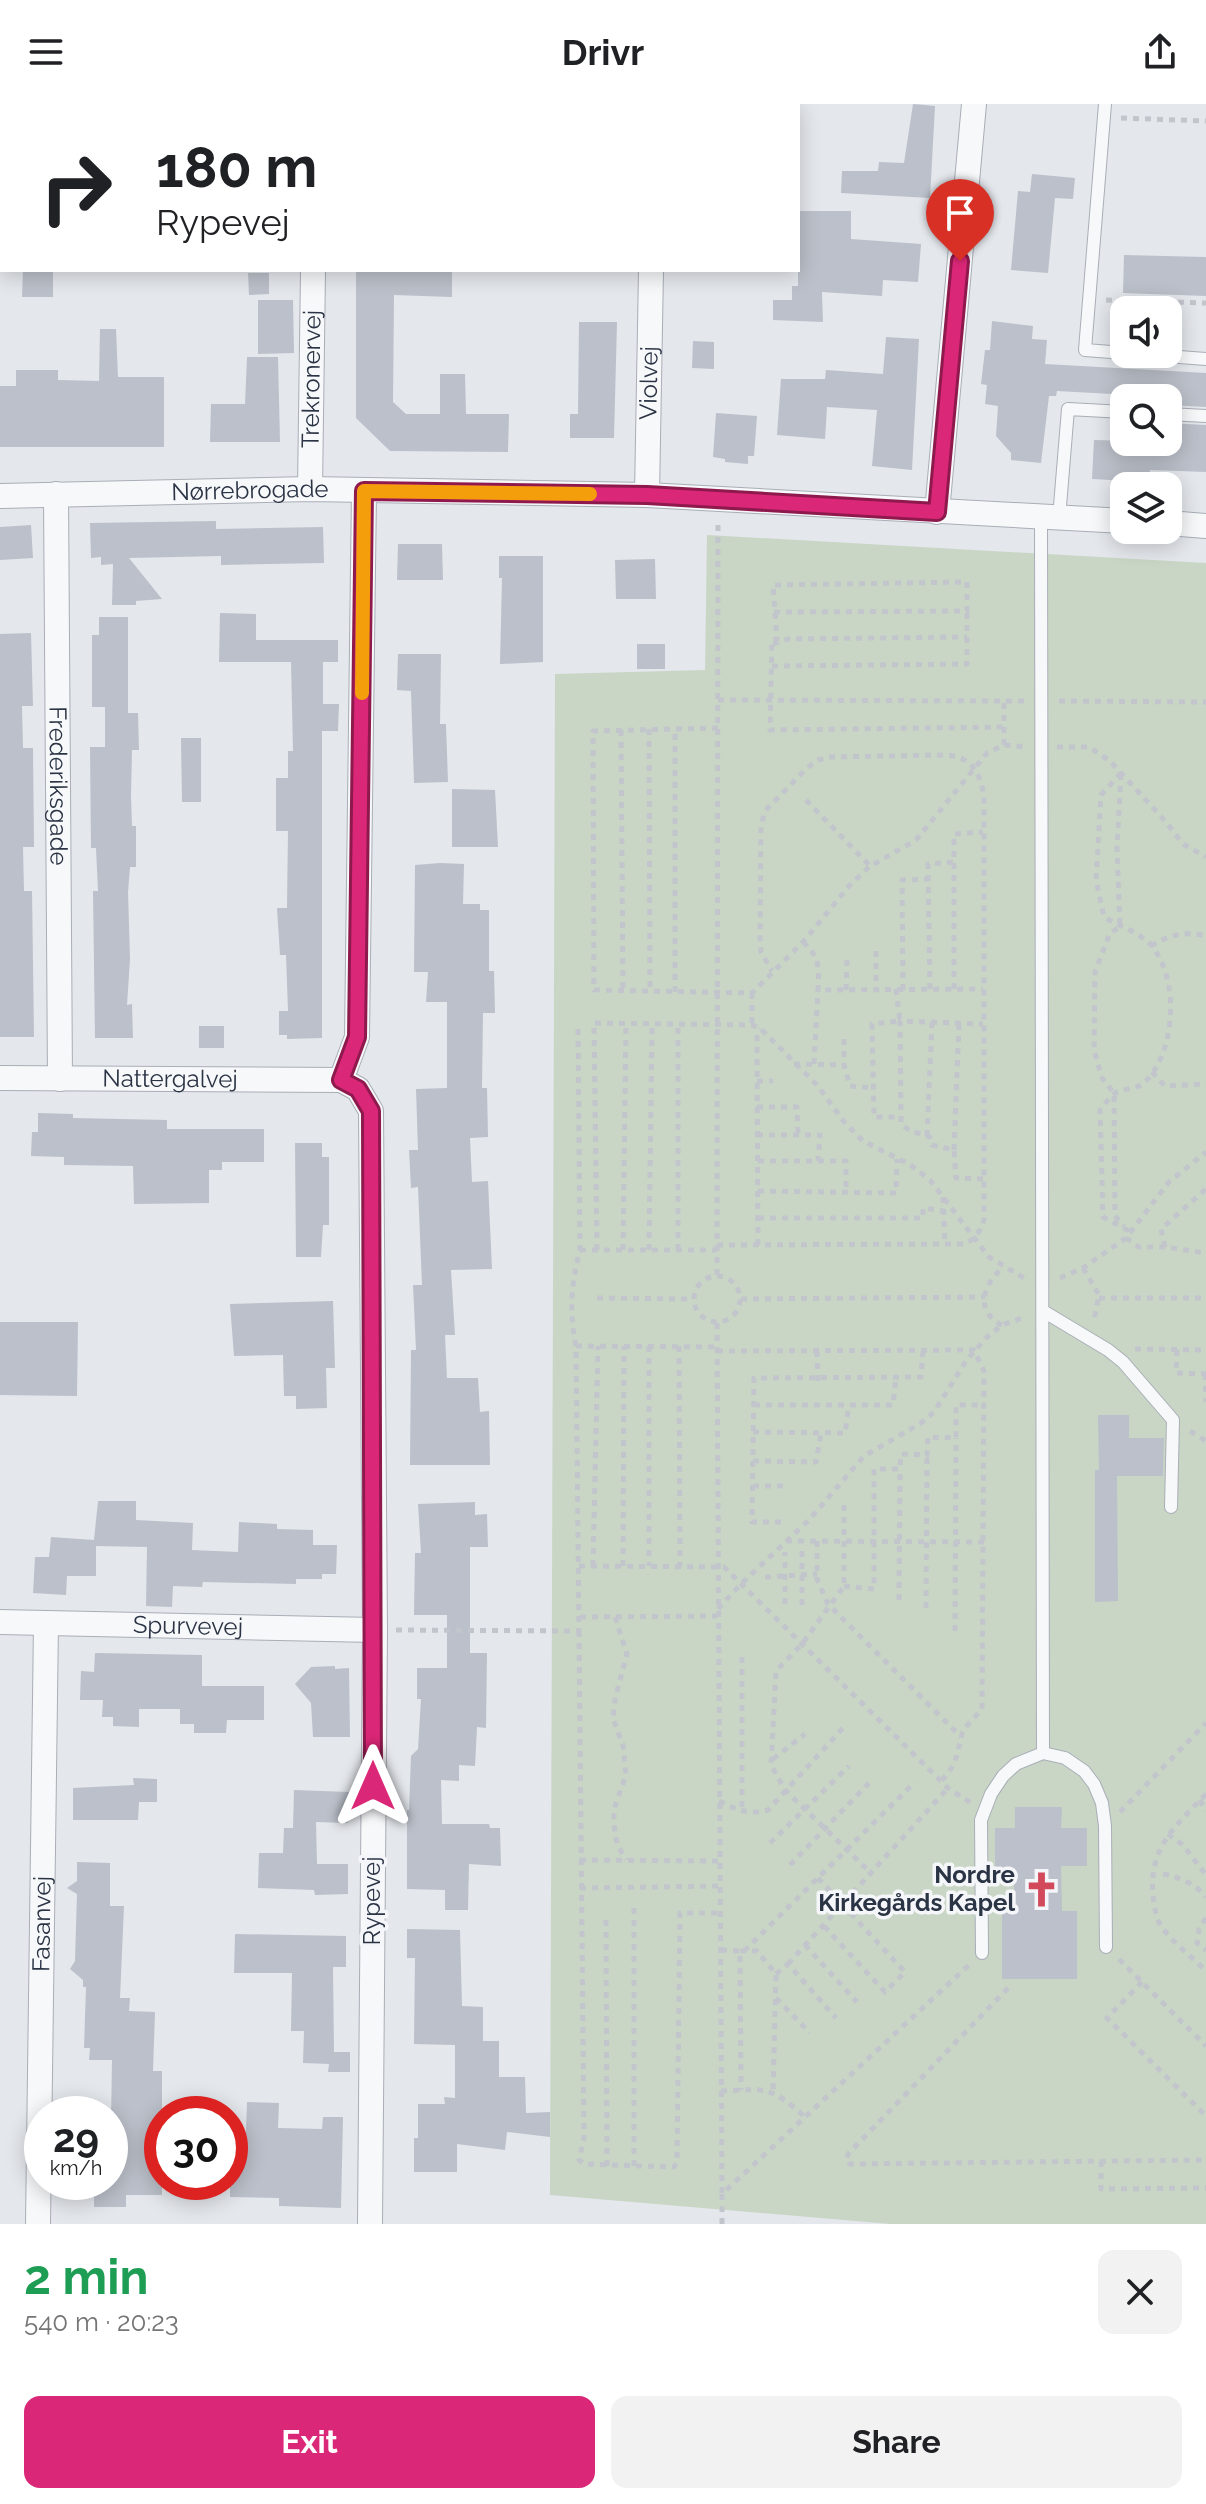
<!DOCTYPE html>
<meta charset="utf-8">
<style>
:root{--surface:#fff;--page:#f2f2f2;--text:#202124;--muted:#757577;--accent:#db2777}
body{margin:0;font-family:Raleway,sans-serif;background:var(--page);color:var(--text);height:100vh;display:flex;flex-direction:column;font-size:30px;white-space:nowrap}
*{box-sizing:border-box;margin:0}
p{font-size:26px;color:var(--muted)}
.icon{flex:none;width:44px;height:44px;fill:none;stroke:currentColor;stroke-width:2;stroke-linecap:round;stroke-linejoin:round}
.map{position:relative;height:2120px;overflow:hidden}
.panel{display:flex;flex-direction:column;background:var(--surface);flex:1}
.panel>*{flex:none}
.guide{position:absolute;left:0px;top:0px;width:800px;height:168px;box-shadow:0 4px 20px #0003;background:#fff;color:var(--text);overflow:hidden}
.controls{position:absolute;left:1110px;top:192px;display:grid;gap:16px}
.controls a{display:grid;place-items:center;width:72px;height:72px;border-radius:16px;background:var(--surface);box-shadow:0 4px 20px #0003;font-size:40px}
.speed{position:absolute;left:24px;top:1992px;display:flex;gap:16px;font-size:40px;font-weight:700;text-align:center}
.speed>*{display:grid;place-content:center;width:104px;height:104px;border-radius:50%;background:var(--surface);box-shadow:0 4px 20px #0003;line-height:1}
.speed small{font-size:20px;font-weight:400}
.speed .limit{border:12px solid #d22;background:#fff;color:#111}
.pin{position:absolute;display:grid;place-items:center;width:68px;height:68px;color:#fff;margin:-82px -34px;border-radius:50% 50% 50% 0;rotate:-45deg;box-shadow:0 0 8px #0007}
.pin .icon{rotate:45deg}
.me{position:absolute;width:88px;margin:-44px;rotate:0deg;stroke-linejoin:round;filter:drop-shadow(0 0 6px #0008)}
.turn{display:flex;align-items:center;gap:28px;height:168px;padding:0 24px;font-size:36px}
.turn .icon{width:104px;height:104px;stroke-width:2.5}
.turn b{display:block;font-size:56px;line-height:68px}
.round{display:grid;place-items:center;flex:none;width:84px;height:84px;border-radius:16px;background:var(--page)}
.headline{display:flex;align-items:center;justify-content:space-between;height:136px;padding:0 24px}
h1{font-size:48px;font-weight:700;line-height:60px;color:#1e9e55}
.button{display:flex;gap:16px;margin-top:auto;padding:16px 24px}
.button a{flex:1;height:92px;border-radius:16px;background:var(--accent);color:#fff;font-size:32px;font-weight:700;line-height:92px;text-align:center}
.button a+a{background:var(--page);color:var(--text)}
header{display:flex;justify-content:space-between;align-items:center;height:104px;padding:0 24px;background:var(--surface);font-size:36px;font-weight:700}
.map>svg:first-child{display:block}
.green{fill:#c9d6c5}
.building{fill:#bbc0ca}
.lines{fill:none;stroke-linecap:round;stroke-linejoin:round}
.service-casing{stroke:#a9aeb7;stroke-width:14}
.minor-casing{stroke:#a9aeb7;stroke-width:26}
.path{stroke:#c2c5cb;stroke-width:5;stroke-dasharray:6 6;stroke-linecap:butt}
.service{stroke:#f7f8fa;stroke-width:12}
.minor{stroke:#f7f8fa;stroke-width:24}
.route-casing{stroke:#8e194d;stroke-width:20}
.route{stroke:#db2777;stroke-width:14}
.slow{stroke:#f59e0b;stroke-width:14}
.labels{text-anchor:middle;stroke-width:7;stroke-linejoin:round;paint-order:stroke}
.street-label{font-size:24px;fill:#2b3445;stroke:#f4f6f9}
.poi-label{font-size:24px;font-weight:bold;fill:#2b3445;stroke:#f4f6f9;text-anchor:end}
</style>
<header><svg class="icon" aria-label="menu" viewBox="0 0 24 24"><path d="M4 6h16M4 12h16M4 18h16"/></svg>Drivr<svg class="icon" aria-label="share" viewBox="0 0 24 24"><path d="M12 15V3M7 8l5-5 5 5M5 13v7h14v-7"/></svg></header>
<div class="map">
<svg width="1206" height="2120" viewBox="0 0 1206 2120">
<rect width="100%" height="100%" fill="#e4e7ec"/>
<!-- green -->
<path class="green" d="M707 431 1206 459V2120H891L550 2091 555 570 705 566Z"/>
<!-- building -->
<path class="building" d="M913 0 935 2 930 94 841 89 842 67H878L879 58 904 59Z
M1032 70 1075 74 1073 95 1055 94 1048 169 1011 166 1018 87 1030 88Z
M798 107H851V135L921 140 918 178 883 176 882 192 822 188 823 218 773 216V196H792V182H798Z
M1124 151 1206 153V192L1123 189Z
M23 166H53V193H22Z
M356 166H452V193L394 191 393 298 406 310H440V270H465L466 310H509L508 348 390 347 356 314Z
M248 169H269V190L249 191Z
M258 196H293L294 249 258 250Z
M992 217 1033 222 1032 235 1047 236 1045 260 1206 269V303L1168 301V293L1057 287 1056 292H1049L1041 359 1011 356V349L996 332 998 302 985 300 987 281 981 280 985 246H990Z
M579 218H617L614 334H570V310H578Z
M100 225H116L118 273H164V343H0V282H16V266H58V276L99 277Z
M886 233 919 235 912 366 872 362 877 306 827 303 825 335 777 331 781 275H825L826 266 883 270Z
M693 237 714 238V265L692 264Z
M247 253H278L280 338H210L211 300H245Z
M716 309 757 312 754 352H748V360L725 358V355L713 353Z
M1168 319 1206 321V368L1150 366 1149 378 1092 375 1094 336 1168 338Z
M216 417V425L323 423 324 459 221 461V452L129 454 162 495 136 497V501H112L113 460 101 461V453L91 454 90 419Z
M31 421 33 454 0 456V423Z
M398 440H442L443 476H397Z
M499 452H543V558L500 560 502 474H499Z
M655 455 656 495H616L615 456Z
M220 509 256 510V536H338V558H323V600H339L338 627H322V934L287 935V931H279V907H288L286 851H280L277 804H287L288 727H276V674H288V647H293L291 558H219Z
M99 513H128V609H138L139 646H132L131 692 132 722H136V763H130L128 788 130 855 127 901 132 900 133 934H95L93 787H98L96 744H91L90 643H105V603H92V531H99Z
M31 529 33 602H22L23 644H33L34 743H23L24 787H32L34 933H0V530Z
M637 540H665V565H637Z
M398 550H441L440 620H446L448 678 414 679 411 587 397 586Z
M181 634H201V698H182Z
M452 685 495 686 498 743H452Z
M440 759 464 760 463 800H480V806H489V867H494L495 909H483L482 984H487L488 1033 470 1034 472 1078 488 1077 492 1165 451 1166 455 1231H445L447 1274H478L480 1308 489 1307 490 1361H410L411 1246H416L413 1181H422L418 1083 411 1084 409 1046H418L416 985 447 984V898H426L428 868H414L415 761Z
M199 922H224V944H199Z
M38 1009 73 1010V1014L167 1016V1025H264V1058H222V1066H209V1099L134 1100 133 1062 64 1061V1053L31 1052 32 1028H38Z
M295 1039H322V1053H329V1121H323L321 1153H296Z
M333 1197 335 1264H326L327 1304 296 1305V1292H284L283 1251 234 1252 230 1200Z
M0 1218H78L77 1292 0 1291Z
M1098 1311H1129V1334H1164L1163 1372H1117L1118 1497 1095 1498V1366H1099Z
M98 1397H136V1416L193 1419 192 1446 238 1448 239 1418 277 1420V1425L313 1426V1441H337L336 1470H322V1475H296V1480L203 1478 202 1483 173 1482 172 1503 146 1502 147 1443 96 1442V1472H67L66 1491 33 1489 35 1453H49L51 1433 94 1436Z
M475 1398V1411L487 1410 488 1443H470V1549H487L486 1624 477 1623 475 1662 459 1661V1677L441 1676 442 1720H489L490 1724H500L501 1762 469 1760 468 1806H445V1786L407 1785V1706H409L411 1652 418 1645 421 1595H417V1564H447V1511H414L415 1449H421L418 1400Z
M95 1549 202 1551V1582H264V1616H227L226 1629H194V1620H180V1605H139V1623L113 1622V1613H102L103 1596H80L81 1567 94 1568Z
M335 1562V1565L349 1564 350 1633H313L311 1599 295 1580 311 1563Z
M133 1674 157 1675V1698H139L138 1716H73V1684L134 1681Z
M294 1686 349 1688 348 1719 316 1718 317 1760H348V1790L315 1791 314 1786 258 1784 259 1749H283L284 1724H293Z
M1015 1703H1062L1061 1724H1087V1762H1061L1062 1807H1077V1875H1002V1806H1014V1765H995V1724H1015Z
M77 1758 110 1759V1802H124L120 1894H130L129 1907 155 1908 153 1967H162V2091H126V2103H94V2078H110L112 1956H89L90 1944H84L86 1883H83V1876L70 1865 75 1857 77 1790 67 1784 77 1777Z
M407 1825 460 1826 462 1902 483 1903V1937H499V1973H525L526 2009 550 2008V2033L507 2028 505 2046 457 2040V2068H414V2034H418V2000H445L444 1993 455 1994V1941L414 1940 415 1854H407Z
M235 1830 346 1832V1863H333L334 1948H350V1968H328L329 1960 303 1959 304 1927H291L292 1869H234Z
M247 1998 279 1999 278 2024 322 2025 323 2013H343L341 2104 279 2102V2094L230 2093V2058H245Z"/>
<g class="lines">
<defs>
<path id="service" d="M1105 0 1085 246 1124 249
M1140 250 1206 255
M1168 310 1206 312
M1041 413 1043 1649
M1059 414 1068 305 1124 308
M1043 1207 1108 1246 1123 1258 1173 1316 1171 1403
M982 1849 981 1716 991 1690 1003 1672 1016 1660 1043 1649 1065 1654 1084 1667 1094 1680 1102 1699 1105 1722 1106 1843"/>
<g id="minor">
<path d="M314 2V0"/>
<path d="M654 2V0"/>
<path id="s1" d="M310 385 313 166"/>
<path id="s2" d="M56 390 60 975"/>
<path id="s3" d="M647 391 651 166"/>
<path id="s4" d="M0 392 310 385 647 391 1124 417"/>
<path d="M937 408 974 0"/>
<path d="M1168 419 1206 422"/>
<path id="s5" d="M0 974 341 976 358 985 371 1007 375 1526 370 2120"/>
<path d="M341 976 357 933 364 387"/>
<path id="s6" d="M0 1518 375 1526"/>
<path id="s7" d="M38 2120 46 1519"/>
</g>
</defs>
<!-- service casing -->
<use href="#service" class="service-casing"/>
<!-- minor casing -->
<use href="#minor" class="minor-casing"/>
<!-- path -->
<path class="path" d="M1121 14 1206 17
M1106 196 1206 199
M774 508 967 507V478L773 481 777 535 772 536 770 626 1004 623
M773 540 788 535 967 533
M772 562 967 560V507
M718 596 1025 597
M1059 597 1206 598
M718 624 593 627 594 886 752 889 803 838 850 781 869 763 916 736 987 649 1004 641 1027 643
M649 625 650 887
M621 626 623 887
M1004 641V597
M1057 643H1089L1110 657 1166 718 1183 740 1206 753
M1121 669 1101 691 1096 776 1104 813C1119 822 1139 828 1151 841 1180 875 1176 947 1145 978 1138 985 1126 984 1117 988 1110 992 1105 1000 1100 1006L1103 1113 1131 1128
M1121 670 1117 744 1120 823 1110 829 1095 868 1094 946 1102 974 1114 989 1115 1112 1124 1122
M806 696 870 762
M803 838C820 853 819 864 818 886L983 885
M1151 842C1168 831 1186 827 1206 832
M876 847V885
M896 885 900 917 872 920 874 1013H901
M930 885 928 760 953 758
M954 885V730L983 728
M846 886 847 855
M903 886 902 776 929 775
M675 888V625
M752 889V921
M844 935V961L850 982 873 984
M794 960 844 961
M814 960 818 886
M1152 968 1165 982 1206 980
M757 977H773
M757 1003H797L798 1031
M757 1031H820L818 1057
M927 1032 932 918
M954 1046 959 919
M758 1057H846V1088
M983 1075 956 1074 954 1046 932 1041 930 1033 909 1026 901 1020 900 917 983 920
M758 1087 896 1089 897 1055
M943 1093 945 1140
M758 1114H923V1104L944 1107
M1126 1134 1139 1143H1165L1206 1149
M717 1141 964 1140C976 1135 979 1129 984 1116V692C980 669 972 653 947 651L829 653 818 656 807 664 765 707 761 722 760 834 761 848 772 867
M758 1141 757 949V931L761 925
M1165 1143 1161 1125 1206 1085
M580 1146H717
M597 1146 594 919 752 921 761 925 817 981 845 1019 863 1037 909 1060 930 1076 989 1153 1024 1174
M623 1146 626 920
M649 1146 652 920
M678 1146V920
M1083 1164 1099 1191 1094 1216
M717 1171 718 416
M694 1195a23 23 0 1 1 46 0a23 23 0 1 1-46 0Z
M1060 1174 1083 1164 1126 1134 1169 1078 1206 1048
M597 1194 693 1195
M1099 1194H1206
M741 1195 985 1193
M717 1219 722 2090
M1002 1221C974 1207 983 1181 1003 1163
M576 1242 718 1243
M649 1242V1462
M679 1242 680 1463
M1135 1245 1206 1246
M1177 1246 1176 1269 1206 1270
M717 1247 974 1246 984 1267 982 1605C976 1612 965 1622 962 1630 957 1650 957 1661 941 1677
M817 1247 818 1281
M1205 1270 1206 1298
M754 1301H893L896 1273
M1190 1327 1206 1337
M753 1328 845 1329 849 1301
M753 1357 816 1358 821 1329
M753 1382H783
M844 1401V1482L802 1540 776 1567 771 1661 785 1686 871 1769
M781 1418H752L754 1274 921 1273 923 1247
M786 1437 984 1438
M817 1437V1475L828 1500 961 1633
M579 1462 724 1463 948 1684 971 1699
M593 1462 598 1242
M623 1462 624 1242
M765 1473 817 1470
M844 1482 874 1485V1365H900L901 1350 927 1351 928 1333 956 1334V1301H984
M899 1496 900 1365
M785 1500V1448
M802 1501V1446
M926 1504 927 1351
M718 1505 741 1480 809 1416 864 1352 921 1319 934 1308 966 1257 986 1234 1002 1221 1025 1213
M580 1513 717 1512
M615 1513 627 1550 615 1595 613 1615 623 1641 626 1671 614 1705V1721L617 1740 626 1756
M396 1526 579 1527 576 1242C569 1208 571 1180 580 1146L578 921
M579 1527 584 2034 579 2056 584 2060 674 2063 677 2058 680 1809H720
M955 1527 956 1334
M742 1553V1708
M773 1655 805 1630
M1206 1690C1175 1723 1149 1742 1153 1791 1154 1801 1156 1814 1161 1822 1172 1838 1192 1853 1206 1867
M1200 1696 1206 1707
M719 1697C737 1706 749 1711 768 1706L843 1624
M1120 1708 1206 1619
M1168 1730 1183 1741 1206 1771
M770 1739 849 1662
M580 1756 719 1757
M790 1761 869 1679
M1163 1770C1179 1773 1196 1780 1206 1793
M818 1774 905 1868 885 1888 823 1821
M580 1784 719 1782
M634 1804V2062
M1206 1814 1199 1825 1197 1839 1206 1846
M606 1816 607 2062
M805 1841 857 1898
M721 1846 740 1847 741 1986
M740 1847H757L776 1870 773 1988
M744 1847 915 1678
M1119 1855 1206 1942
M788 1860 948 1684
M776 1870 788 1860 836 1914
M1142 1878 1107 1914 1206 2012
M1008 1884 849 2049 846 2054 850 2060 1206 2056
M776 1894 810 1929
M721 1987C767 1985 769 1981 805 2013
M1101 2057V2085L1206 2084
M722 2120V2090L969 1861"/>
<!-- service -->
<use href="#service" class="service"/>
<!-- minor -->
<use href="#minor" class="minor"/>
</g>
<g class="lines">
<defs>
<path id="route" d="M373 1682 371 1007 358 985 341 976 357 933 364 387 647 391 937 408 960 157"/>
</defs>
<!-- route casing -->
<use href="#route" class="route-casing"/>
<!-- route -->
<use href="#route" class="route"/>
<!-- slow -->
<path class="slow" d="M362 589 364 387 590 390"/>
</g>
<!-- icons -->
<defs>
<symbol id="church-bare" viewBox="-9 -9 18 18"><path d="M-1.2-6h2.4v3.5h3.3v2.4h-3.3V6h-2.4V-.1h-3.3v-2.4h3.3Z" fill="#d1495b" stroke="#f4f6f9" stroke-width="2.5" paint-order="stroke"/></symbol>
</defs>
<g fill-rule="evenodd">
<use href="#church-bare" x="1016" y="1760" width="51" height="51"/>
</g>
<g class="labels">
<!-- street labels -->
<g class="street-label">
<text dy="8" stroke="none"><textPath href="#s1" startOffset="110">Trekronervej</textPath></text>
<text dy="8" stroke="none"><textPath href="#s3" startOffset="112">Violvej</textPath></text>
<text dy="8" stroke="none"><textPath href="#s4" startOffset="250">Nørrebrogade</textPath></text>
<text dy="8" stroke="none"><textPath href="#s2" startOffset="292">Frederiksgade</textPath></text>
<text dy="8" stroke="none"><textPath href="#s5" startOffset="170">Nattergalvej</textPath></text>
<text dy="8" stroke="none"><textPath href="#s6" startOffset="188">Spurvevej</textPath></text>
<text transform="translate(372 1797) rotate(-90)" y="8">Rypevej</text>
<text dy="8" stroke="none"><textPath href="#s7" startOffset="300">Fasanvej</textPath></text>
</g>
<!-- poi labels -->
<g class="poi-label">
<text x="1015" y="1779">Nordre<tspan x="1015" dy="28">Kirkegårds Kapel</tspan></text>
</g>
</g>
</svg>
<div class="controls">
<a><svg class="icon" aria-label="sound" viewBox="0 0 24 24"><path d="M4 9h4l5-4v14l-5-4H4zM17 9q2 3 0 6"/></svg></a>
<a><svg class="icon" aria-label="search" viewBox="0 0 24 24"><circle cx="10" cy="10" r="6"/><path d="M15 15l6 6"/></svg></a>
<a><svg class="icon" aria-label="layers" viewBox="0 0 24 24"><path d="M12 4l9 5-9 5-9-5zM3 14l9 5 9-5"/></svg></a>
</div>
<div class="speed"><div>29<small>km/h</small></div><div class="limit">30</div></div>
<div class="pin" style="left:960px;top:157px;background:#d93025"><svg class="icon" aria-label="arrive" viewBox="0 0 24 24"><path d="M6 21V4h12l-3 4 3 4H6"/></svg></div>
<svg class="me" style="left:373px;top:1682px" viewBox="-20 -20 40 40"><path d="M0-17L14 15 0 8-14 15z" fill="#db2777" stroke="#fff" stroke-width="4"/></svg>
<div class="guide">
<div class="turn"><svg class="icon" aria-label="right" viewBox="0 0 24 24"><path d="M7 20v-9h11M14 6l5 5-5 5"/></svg><div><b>180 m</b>Rypevej</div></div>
</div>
</div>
<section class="panel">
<div class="headline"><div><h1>2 min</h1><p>540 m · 20:23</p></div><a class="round"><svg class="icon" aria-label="close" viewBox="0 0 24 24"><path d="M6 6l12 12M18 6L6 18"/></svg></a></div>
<div class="button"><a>Exit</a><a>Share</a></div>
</section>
